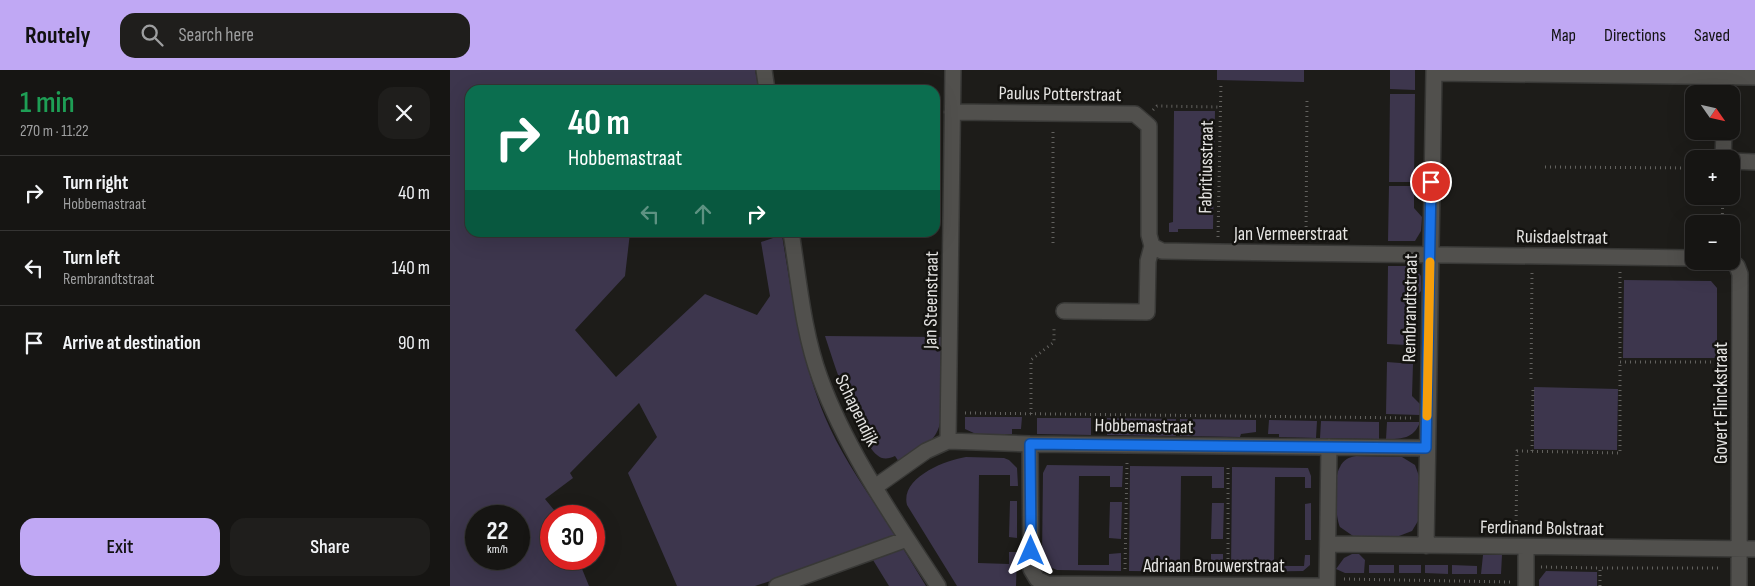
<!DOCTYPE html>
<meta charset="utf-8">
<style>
:root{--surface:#161513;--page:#1f1e1c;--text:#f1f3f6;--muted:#9e9fa0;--line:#353433;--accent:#c0a8f4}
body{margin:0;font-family:"Sofia Sans Condensed",sans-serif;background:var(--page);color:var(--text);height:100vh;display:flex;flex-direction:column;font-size:19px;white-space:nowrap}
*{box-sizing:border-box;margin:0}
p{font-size:16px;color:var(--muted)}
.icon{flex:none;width:28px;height:28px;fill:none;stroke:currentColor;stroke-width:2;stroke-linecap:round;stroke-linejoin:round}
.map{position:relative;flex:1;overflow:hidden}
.details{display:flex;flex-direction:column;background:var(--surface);width:450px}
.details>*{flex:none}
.hud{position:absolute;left:15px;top:15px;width:475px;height:152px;border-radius:15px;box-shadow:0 5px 20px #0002,0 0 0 1px var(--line);background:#0b6e4f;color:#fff;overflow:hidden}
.needle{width:32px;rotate:124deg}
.fabs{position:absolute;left:1235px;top:15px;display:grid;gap:10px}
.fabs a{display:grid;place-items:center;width:55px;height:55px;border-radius:10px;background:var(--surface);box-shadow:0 5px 20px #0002,0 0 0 1px var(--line);font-size:25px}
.speed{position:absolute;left:15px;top:435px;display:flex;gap:10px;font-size:25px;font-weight:700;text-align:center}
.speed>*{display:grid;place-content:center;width:65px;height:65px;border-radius:50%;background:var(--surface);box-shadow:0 5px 20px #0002,0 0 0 1px var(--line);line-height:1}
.speed small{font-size:12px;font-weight:400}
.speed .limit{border:8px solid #d22;background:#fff;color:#111}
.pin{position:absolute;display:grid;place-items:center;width:42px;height:42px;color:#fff;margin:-21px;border:2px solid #fff;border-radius:50%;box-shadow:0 1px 5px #0007}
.me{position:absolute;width:55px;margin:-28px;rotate:0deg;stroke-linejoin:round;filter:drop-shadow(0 0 4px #0008)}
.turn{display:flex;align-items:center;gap:18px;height:105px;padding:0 20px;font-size:22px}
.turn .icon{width:65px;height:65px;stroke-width:2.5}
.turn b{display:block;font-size:35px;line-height:42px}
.lanes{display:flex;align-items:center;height:48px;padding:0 20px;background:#0003;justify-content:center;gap:25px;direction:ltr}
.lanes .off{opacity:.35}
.round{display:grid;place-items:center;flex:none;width:52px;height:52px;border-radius:15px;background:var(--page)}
.head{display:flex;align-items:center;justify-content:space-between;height:85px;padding:0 20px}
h1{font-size:30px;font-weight:600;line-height:38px;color:#1e9e55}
.cta{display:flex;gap:10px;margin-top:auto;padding:10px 20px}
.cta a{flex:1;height:58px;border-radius:15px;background:var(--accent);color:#111;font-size:20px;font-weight:600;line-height:58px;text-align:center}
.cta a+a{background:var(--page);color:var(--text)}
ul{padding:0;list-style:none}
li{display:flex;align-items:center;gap:15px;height:75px;padding:0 20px;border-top:1px solid var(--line)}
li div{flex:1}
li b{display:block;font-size:19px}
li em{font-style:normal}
header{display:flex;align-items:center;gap:30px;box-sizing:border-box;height:70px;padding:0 25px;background:var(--accent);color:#111}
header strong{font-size:24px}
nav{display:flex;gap:28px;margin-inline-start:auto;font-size:18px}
.search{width:350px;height:45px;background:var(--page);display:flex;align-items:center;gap:12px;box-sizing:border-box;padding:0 18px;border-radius:15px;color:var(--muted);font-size:19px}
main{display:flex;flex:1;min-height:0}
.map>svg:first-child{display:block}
.green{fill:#3d364d;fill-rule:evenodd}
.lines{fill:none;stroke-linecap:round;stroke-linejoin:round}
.minor-casing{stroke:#383836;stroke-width:18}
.path{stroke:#62615e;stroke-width:3;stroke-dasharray:1 4;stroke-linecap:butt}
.minor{stroke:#51504d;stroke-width:15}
.route-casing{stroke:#114b97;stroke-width:12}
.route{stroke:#1a73e8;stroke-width:9}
.slow{stroke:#f59e0b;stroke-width:9}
.labels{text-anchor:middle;stroke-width:5;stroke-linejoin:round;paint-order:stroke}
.street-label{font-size:19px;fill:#e5e4e2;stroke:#141310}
</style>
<header>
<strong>Routely</strong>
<div class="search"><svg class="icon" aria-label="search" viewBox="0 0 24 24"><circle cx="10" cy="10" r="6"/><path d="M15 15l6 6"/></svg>Search here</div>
<nav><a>Map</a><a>Directions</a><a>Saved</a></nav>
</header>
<main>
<section class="details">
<div class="head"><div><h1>1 min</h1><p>270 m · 11:22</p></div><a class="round"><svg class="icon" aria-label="close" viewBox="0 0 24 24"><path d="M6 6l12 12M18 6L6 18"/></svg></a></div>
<ul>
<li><svg class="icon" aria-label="right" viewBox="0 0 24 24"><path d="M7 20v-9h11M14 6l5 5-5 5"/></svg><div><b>Turn right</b><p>Hobbemastraat</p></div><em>40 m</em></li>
<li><svg class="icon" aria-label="left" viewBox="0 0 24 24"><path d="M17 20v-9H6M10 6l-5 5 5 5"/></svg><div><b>Turn left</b><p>Rembrandtstraat</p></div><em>140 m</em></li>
<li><svg class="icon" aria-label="arrive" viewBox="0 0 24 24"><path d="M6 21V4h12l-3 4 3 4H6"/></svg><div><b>Arrive at destination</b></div><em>90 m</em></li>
</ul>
<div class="cta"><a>Exit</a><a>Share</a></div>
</section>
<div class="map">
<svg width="1305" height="516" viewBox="0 0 1305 516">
<rect width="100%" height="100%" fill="#1d1c19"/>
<!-- green -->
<path class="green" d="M0 0H305L309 20H20V162L180 163 175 206 125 260 166 307 255 224 307 245 320 226 311 172 332 165C342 226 351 290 375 347 393 390 423 430 448 469L305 516H227L178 403 207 367 189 333 120 403 123 408 95 429 109 446H101V489H128L139 516H0ZM26 446H69V489H26Z
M767 0H854V12L767 10Z
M940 0H965V20L940 19Z
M940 24H965L964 112H939Z
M724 41H765L763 159H728V162H719V153L723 152Z
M939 116H964V138L972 147 971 161 965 171H938Z
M938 196H964L971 206V221L964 229 963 271 956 275 937 274Z
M1174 210 1261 211 1267 218V288H1173Z
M375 266 491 267 490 353C486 374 465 382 449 392L445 386C439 389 432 390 427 385 407 367 384 293 375 266Z
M937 292 963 294 962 326 970 334V345L936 344Z
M1084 317 1168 319 1167 380 1084 379Z
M515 347H572L571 359H562V364H526L515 359Z
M587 348H641V365L587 364Z
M657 348 726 349V366L657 365Z
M730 349 806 350V362L791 364 790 367 730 366Z
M819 350 867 351 866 368 829 367V364H818Z
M871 351 929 352V369L870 368Z
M937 352H970C964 369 951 369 936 369Z
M906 386 952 387 965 395 969 406 968 451 962 461 949 466H903L890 457C885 446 883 407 890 397 893 390 899 387 906 386Z
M516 387 554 388 559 390 567 398 568 416H560V405H529L528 493 559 494V482H567L566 516H507L457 435C450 408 495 390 516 387Z
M597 395 673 396 672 417H660V406H629L628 495H659V484L671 483V501L607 500 595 495 592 486 593 403Z
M680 396 774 397V418H762V406H731L730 495H761V484H773V502L679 501Z
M782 397 858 398 861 406V418H855V407H825L824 496H854L855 485H860V495L853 501 781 502Z
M560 431H567V468L559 467Z
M660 432H672L671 469 659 468Z
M762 433H774L773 469H761Z
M861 433V470H855V434Z
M450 480H454L476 516H439L423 490Z
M902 484H909L915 490 914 503H895L886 499 894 488Z
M1033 485H1052L1051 504H1031Z
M919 495H944V503H919Z
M949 495H971V503H949Z
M975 495H998V504L975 503Z
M1002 495 1027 496V504H1002Z
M1096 501 1147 502V516H1089V510Z"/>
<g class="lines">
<defs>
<path id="minor" d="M314 0 317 20
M984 3 1305 7
M1274 24 1275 7
M502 42 685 44 699 56V165L702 176
M1273 89 1274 61
M1281 91 1305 92
M341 162C349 211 353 262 370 308 397 382 445 450 488 516
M702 176 712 181 768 182 1244 188
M1281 191 1287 196 1290 204 1289 516
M614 241 697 242 698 191 702 176
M498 371 503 0
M580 374 581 499 587 509 597 514 868 516
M425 417 476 381 498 371 580 374 976 378
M878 474 1305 479
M976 476 984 0
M327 516 457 469
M877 516 879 377
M1076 516V478"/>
</defs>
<!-- minor casing -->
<use href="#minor" class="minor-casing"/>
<!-- path -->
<path class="path" d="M703 40 707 36 770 37
M1095 97 1244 98
M1272 154 1273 126
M768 167 771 12
M856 167 857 30
M603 173V59
M1170 202V292H1274
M1081 309 1082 202
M515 343 961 348
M581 344V290L604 272V259
M1082 381 1083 319
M1066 461 1067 381 1170 383V292
M1091 497 1150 498
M675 499 677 393
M778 499V394
M894 509 1060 512
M1150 516V498H1272"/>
<!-- minor -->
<use href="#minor" class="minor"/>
</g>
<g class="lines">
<defs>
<path id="route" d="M581 481 580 374 976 378 981 112"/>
</defs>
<!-- route casing -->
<use href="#route" class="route-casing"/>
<!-- route -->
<use href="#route" class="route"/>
<!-- slow -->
<path class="slow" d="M977 346 980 192"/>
</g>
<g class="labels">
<!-- street labels -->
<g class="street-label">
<text transform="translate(610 23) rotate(1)" y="7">Paulus Potterstraat</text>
<text transform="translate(755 97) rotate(-89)" y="7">Fabritiusstraat</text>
<text x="841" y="170">Jan Vermeerstraat</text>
<text transform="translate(1112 166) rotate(1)" y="7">Ruisdaelstraat</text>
<text transform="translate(480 230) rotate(-89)" y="7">Jan Steenstraat</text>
<text transform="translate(959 238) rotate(-89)" y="7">Rembrandtstraat</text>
<text transform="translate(1270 333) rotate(-90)" y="7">Govert Flinckstraat</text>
<text transform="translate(408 340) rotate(64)" y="7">Schapendijk</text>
<text transform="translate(694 355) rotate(1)" y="7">Hobbemastraat</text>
<text transform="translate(1092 457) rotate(1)" y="7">Ferdinand Bolstraat</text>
<text x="764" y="502">Adriaan Brouwerstraat</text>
</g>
</g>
</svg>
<div class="fabs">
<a><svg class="needle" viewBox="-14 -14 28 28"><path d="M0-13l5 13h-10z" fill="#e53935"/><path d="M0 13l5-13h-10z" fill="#9e9fa0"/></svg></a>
<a>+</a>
<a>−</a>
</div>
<div class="speed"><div>22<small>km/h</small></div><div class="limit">30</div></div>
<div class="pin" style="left:981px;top:112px;background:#d93025"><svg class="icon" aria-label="arrive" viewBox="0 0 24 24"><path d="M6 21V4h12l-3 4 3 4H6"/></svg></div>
<svg class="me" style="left:581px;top:481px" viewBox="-20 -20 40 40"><path d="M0-17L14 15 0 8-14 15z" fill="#1a73e8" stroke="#fff" stroke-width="4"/></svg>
<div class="hud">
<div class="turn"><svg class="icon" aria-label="right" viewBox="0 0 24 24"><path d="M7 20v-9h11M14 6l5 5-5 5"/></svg><div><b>40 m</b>Hobbemastraat</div></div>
<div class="lanes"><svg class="icon off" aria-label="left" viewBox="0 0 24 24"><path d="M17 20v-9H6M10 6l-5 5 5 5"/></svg><svg class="icon off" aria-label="ahead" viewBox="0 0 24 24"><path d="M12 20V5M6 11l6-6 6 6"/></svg><svg class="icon" aria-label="right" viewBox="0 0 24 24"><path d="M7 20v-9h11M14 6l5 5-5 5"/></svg></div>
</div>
</div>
</main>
